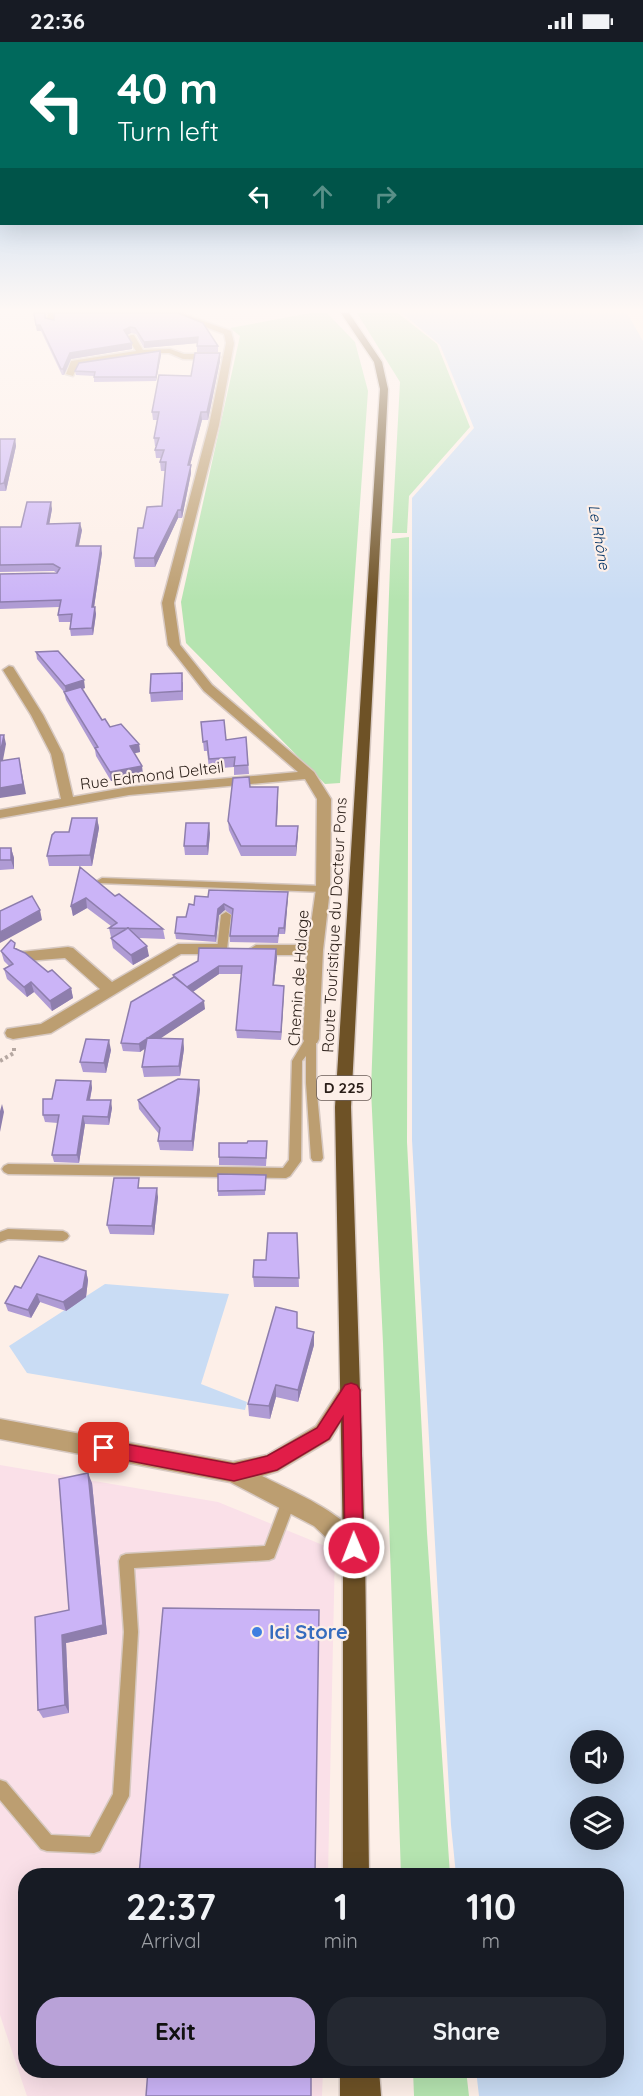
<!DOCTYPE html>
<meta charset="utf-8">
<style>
:root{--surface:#171b24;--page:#242831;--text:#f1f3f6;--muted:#9ea1a6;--accent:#b9a2d8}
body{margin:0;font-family:Quicksand,sans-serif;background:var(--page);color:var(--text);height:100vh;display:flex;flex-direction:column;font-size:22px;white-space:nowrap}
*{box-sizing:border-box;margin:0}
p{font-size:20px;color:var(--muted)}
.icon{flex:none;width:33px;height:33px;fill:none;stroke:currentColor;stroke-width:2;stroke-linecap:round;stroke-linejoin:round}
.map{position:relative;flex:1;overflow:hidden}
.sheet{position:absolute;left:18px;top:1826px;width:606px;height:210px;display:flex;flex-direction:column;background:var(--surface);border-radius:24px;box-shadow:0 6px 24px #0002}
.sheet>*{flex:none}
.guide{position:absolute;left:0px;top:0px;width:644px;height:183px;box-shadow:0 6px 24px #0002;background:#00695c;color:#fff;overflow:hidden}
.tools{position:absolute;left:570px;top:1688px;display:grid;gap:12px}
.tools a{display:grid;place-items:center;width:54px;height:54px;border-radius:50%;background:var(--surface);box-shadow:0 6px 24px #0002;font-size:30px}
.pin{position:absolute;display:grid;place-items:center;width:51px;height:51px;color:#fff;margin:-26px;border-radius:12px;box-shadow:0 3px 9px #0006}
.me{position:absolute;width:66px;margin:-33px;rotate:359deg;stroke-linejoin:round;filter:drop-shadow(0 0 4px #0008)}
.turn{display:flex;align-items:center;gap:21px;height:126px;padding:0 18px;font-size:27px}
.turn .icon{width:78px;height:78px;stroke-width:2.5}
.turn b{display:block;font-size:42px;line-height:51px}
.lanes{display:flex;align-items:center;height:57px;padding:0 18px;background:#0003;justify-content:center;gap:30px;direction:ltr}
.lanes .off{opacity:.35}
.eta{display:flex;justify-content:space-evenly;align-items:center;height:102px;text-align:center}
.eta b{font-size:36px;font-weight:800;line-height:42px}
.button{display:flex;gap:12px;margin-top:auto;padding:12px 18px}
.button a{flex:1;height:69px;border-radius:24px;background:var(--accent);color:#111;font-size:24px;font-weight:800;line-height:69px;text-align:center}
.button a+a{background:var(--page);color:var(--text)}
.status{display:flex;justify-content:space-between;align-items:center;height:42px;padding:0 30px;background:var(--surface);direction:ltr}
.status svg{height:16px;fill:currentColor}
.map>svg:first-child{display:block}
.commercial{fill:#fae0e8}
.green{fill:#b5e4b0}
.water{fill:#c9dcf4;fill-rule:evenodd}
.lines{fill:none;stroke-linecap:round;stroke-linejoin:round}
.service-casing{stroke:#d7c9c2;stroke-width:3}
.minor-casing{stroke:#d7c9c2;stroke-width:3}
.trunk-casing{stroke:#d7c9c2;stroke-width:3}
.path{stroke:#b5a7a1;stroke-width:4;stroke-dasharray:3 3;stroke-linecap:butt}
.service{fill:#bc9e71;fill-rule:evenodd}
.minor{fill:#bc9e71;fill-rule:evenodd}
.trunk{fill:#6e5226;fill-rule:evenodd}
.wall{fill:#af9bd4}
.shaded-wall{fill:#8e7ead}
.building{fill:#cbb4f7;stroke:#8e7ead;stroke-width:1.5}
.route{fill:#e11d48;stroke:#92132f;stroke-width:1.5}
.shop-dot{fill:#3f7fe0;stroke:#fdefe8;stroke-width:2}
.labels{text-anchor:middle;stroke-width:4.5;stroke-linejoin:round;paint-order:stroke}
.far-water-label{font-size:15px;font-style:italic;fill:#053567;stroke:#fdefe8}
.shield{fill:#fdefe8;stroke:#695c56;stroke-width:1.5}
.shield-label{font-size:15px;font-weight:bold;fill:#291d17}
.street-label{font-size:16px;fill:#291d17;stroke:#fdefe8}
.near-shop-label{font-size:20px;font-weight:bold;fill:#366cbe;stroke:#fdefe8;text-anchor:start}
</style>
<div class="status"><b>22:36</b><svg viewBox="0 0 49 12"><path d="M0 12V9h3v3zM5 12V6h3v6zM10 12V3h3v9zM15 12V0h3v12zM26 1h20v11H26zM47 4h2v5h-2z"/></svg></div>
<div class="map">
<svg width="643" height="2054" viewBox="0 0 643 2054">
<rect width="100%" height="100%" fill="#fdefe8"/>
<!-- commercial -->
<path class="commercial" d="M0 1423 218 1460 335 1508 328 1833H26V2028H323L322 2054H27L0 1973Z"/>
<!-- green -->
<path class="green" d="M310 271H327L355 300 368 349 340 741 325 742 186 601 181 560 240 294 230 286Z
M357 271H398L437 302 470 385 409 454 407 491H392L400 340Z
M409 495 407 1100 427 1491 450 1833H401L383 1301 371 1048 391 497Z
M413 2028H466L469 2054H414Z"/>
<!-- water -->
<path class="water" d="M402 271H627L643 299V2054H479L476 2028H616V1833H456L451 1783 412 1098V456L474 386 440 303ZM580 1698H614V1731H580ZM580 1764H614V1797H580Z
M105 1242 229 1252 201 1342 247 1360 245 1368 27 1331 9 1304Z"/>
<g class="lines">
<defs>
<path id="service" d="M48 271H53V282L48 281Z
M102 836 323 844 328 847 323 850 99 841 97 839Z
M226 870 231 873 227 907 222 910 217 907 221 873Z
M311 993 316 997V1041L323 1116 321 1119H313L311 1116 306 1041V1014L302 1019 301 1119 290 1134 286 1136 8 1132 4 1130 2 1127 4 1124 8 1122 283 1126 289 1118 292 1019 307 994Z
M8 1187 63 1189 67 1191 69 1194 67 1197 63 1199 8 1197 0 1200V1190Z
M289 1451 294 1453 296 1458 274 1516 269 1518 134 1526 138 1590 129 1754 100 1809 94 1811 47 1809 41 1807 0 1758V1738L6 1740 51 1793 90 1795 113 1752 124 1590 119 1519 121 1514 126 1512 265 1504 284 1453Z"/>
<path id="minor" d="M169 271H181L231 289 234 301 219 383 174 561 180 603 212 643 314 730 331 757 330 847 323 908 319 997 317 1001H305L303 997 307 913H256L248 908 256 903H308L316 847 317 757 305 737 129 753 0 776V768L61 757 51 712 31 673 3 628 9 624 13 625 43 673 63 712 73 755 129 745 298 730 204 649 168 603 162 561 209 383 226 301 224 292Z
M131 293H134L143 308 170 307 184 312H216L220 315 216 318 183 317 169 311H155L78 323 73 334 66 332 71 319 136 309 127 295Z
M178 902H221L229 907 221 912H181L51 991 13 997 7 995 5 991 7 987 41 982 100 947 65 916 26 919 18 914 21 910 68 905 73 906 112 940Z
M351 1339 358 1341 361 1348 330 1398 278 1429 262 1434C293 1450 351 1473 365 1506L362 1514 354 1517 346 1514 314 1484 230 1440 0 1397V1377L233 1420 267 1413 316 1384 344 1341Z"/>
<path id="trunk" d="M341 271H349L382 320 388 347 351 1065 365 1506 369 1833H343V1506L335 1065 380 347 374 320Z
M340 2028H379L381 2054H340Z"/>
</defs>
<!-- service casing -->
<use href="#service" class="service-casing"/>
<!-- minor casing -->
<use href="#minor" class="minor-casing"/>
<!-- trunk casing -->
<use href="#trunk" class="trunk-casing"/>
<!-- path -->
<path class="path" d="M0 1019 14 1011V1006"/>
<!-- service -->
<use href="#service" class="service"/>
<!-- minor -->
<use href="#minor" class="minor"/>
<!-- trunk -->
<use href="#trunk" class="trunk"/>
</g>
<!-- wall -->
<path class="wall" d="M33 271H46V277L54 278 178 271 218 304V310H197V301L144 306 136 292 131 291 127 293 132 307 71 317 64 333H62L41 289H37Z
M160 309 161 313 156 339 94 340V334L76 333 75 329Z
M220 311V319L208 378H202L190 423 191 431 182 476H178L155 525H135L134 516 143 486 162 464 165 429H161L160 420 161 416H156L155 408 156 404H155L154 396 157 378H153L152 370 191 334Z
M0 397H15L16 404 6 449H0Z
M52 467 49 482 82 488 79 504 102 511 94 565 96 572 93 593 71 594 70 587 71 580H59L58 573 59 565 0 567V532L57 531 54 529 0 530V485H21Z
M36 610 85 646 82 647 102 678 110 685 139 702 140 710 134 711 143 732 111 739 96 714 95 708 66 658 64 650 37 617Z
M183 640V658L151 660 150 651Z
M201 680 226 698 246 695 249 732 234 733V725L209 727 207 709H204Z
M278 755 277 784H298L296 814H241L229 788 228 779Z
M97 776 99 786 92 824H49L47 814 69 790Z
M210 791 208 813H185L184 804Z
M0 806H11L14 816V827L0 828V832Z
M80 825 115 854 163 887 165 897 139 896 149 914 133 923 113 906 111 896 112 895H111L109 886 111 884 87 866 73 874 71 864Z
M288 850 285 892H279L278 901 230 900V894L232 873 225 868 219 873 216 900 176 897 175 891 194 863 208 855Z
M16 906 71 946 73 956 52 969 34 950 27 955 7 937 4 927 9 924 4 919 1 909Z
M277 915 274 943 284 944 281 998 237 996 236 988 242 932H219L193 950 205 967 160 996 183 997 184 1007 180 1034 144 1035 142 1025 145 1006 140 1010 123 1009 121 1001 173 936V933L198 919Z
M111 1008 106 1031 83 1030 80 1020Z
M91 1039 92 1046 90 1058 112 1066 109 1083 85 1082 79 1121 54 1120 52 1113 58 1081 45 1080 43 1073 52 1057Z
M200 1047 193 1109 160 1108 158 1099 159 1092 139 1067 138 1058Z
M267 1107 266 1124 219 1123V1115Z
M266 1133 265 1153 218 1154V1149Z
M141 1146 158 1155 154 1193 110 1192 107 1183Z
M297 1191 299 1245H254L253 1235 266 1218Z
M86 1229 88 1238 86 1255 66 1269 40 1260 31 1276 8 1269 5 1261 21 1246Z
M297 1286 314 1290V1303L298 1360 276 1355 270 1377 249 1374 248 1362Z
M92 1441 107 1592 66 1601 69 1671 43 1676 38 1668 69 1568Z"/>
<!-- shaded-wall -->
<path class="shaded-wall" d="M36 283H40L41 289H37Z
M130 285 131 291 125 294 124 288Z
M198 295 199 301 144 306V300Z
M132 301V307L71 317 64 333 63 327 70 311Z
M160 309 161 313 156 339V335Z
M220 311V319L208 378 207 370Z
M201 370 202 378 188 431V423Z
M15 397 16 404 6 449 4 441Z
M191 423V431L182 476 181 468Z
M51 460 52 467 48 489 47 482Z
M178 468V476L155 525 154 516Z
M80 481 82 488 77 511 76 504Z
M101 504 102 511 93 572 92 565Z
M95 565 96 572 93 593 92 586Z
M84 638 85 646 66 652 65 644Z
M4 693 6 702 1 729 0 724V712Z
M139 702 140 710 131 712 130 704Z
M19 716 26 752 0 756V746Z
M142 724 143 732 111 739 110 730Z
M278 745V755L276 793V784Z
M97 776 99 786 92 824 90 813Z
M209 781 210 791 208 813 207 804Z
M298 784V793L296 814V804Z
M11 806 14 816V827L11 818Z
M288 850V856L285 892 284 886Z
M86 856 87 866 73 874 71 864Z
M224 862 225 868 219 873 216 900 215 894 218 867Z
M40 868 42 878 0 901V890Z
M147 904 149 914 133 923 131 913Z
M276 907 277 915 273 951V943Z
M219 924V932L188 953 187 945Z
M31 940 34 950 27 955 24 945Z
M284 944V951L281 998V990Z
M71 946 73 956 52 969 50 959Z
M204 959 205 967 140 1010 139 1002Z
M183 997 184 1007 180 1034 179 1024Z
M109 998 111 1008 106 1031 104 1021Z
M199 1038 200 1047 193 1109 192 1099Z
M91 1039 92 1046 88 1066 87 1058Z
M111 1058 112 1066 109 1083 108 1075Z
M2 1062 4 1070 0 1090V1069Z
M83 1074 85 1082 79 1121 77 1113Z
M157 1146 158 1155 154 1193 152 1184Z
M86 1229 88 1238 86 1255 66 1269 63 1260Z
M37 1252 40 1260 31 1276 28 1268Z
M314 1290V1303L298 1360V1348Z
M276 1343V1355L270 1377 269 1364Z
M88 1431 92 1441 107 1592 66 1601 69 1671 65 1663 62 1593 103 1583Z"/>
<!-- building -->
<path class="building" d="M34 271H45V276L54 278V271H178L203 281 218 304H197L198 295 144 300 135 286 130 285 124 288 132 301 70 311 63 327H61L40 283H36Z
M160 309 156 335H94L95 330 75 329 79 321Z
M195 311H220L207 370H201L188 423H191L181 468H178L154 516H134L138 486H143L147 465 162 464 166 420H160L164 408H155L159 396H154L159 370H152L159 333 191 334Z
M0 397H15L4 441 0 442Z
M27 460H51L47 482 80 481 76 504H101L92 565H95L92 586 70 587 72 572 58 573 61 558 0 560V532L57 531 60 526 53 522 0 523V485H21Z
M58 609 84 638 65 644 36 610Z
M182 631V649L150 651 151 632Z
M81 645 102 678 105 677 110 685 121 682 139 702 130 704 142 724 110 730 95 706 98 705 64 650Z
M224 678 226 698 246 695 248 723 234 724 235 715 209 717 207 699 203 700 201 680Z
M0 693H4L0 712Z
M19 716 23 742 0 746V719Z
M249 735 250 745H278L276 784H298L296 804H241L228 779 233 736Z
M72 776H97L90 813 47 814 52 793 55 790H69Z
M186 781H209L207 804H184Z
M0 806H11V818H0Z
M80 825 115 854 119 852 163 887 109 886 117 881 86 856 71 864Z
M209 848 288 850 284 886H279L278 894H230L233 867 224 862 218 867 215 894 175 891 177 875H186L189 862 194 863 195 854 208 855Z
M32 854 40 868 0 890V869Z
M128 886 147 904 131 913 111 896Z
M11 898 15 901 14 906 25 911 48 930 52 928 71 946 50 959 31 940 24 945 4 927 13 922 1 909Z
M199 906 276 907 273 943 284 944 281 990 236 988 242 924H219L187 945 204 959 139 1002 121 1001 131 960 174 935 187 945 173 933 198 919Z
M147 996 183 997 179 1024 142 1025Z
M86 997 109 998 104 1021 80 1020Z
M178 1037 199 1038 192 1099H158L160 1086 138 1058Z
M56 1038 91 1039 87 1058H111L108 1075 83 1074 77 1113H52L59 1073H43V1057H52Z
M248 1099H267L266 1116 219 1115V1101H247Z
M218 1132 266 1133 265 1148 218 1149Z
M114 1136H139L138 1146H157L152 1184 107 1183Z
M268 1191H297L299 1236 253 1235 254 1218H266Z
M39 1214 86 1229 83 1246 63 1260 37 1252 28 1268 5 1261 15 1244 21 1246Z
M276 1265 297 1270V1286L314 1290 298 1348 276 1343 269 1364 248 1362Z
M88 1431 103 1583 62 1593 65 1663 38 1668 35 1575 69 1568 59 1437Z
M163 1566 319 1568 315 1833H139Z
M148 2028H311V2054H146Z"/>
<!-- sky -->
<linearGradient id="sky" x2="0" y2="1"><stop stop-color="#9bc4ed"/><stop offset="0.48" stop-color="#fef8f5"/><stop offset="1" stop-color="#fef8f5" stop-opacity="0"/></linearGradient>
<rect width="643" height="559" fill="url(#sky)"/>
<!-- route -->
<path class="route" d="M351 1341 357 1343 360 1348 363 1506 360 1512 354 1515 348 1512 345 1506 343 1375 329 1397 277 1428 234 1439 104 1414 98 1412 96 1406 98 1400 104 1398 234 1422 267 1414 317 1386 345 1343Z"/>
<!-- markers -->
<circle class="shop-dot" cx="257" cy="1590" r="6"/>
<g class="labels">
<!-- far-water labels -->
<g class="far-water-label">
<text transform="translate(599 495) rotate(80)" y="5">Le Rhône</text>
</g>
<!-- shield labels -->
<rect class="shield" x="317" y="1034" width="54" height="24" rx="4.5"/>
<g class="shield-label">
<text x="344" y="1051">D 225</text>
</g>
<!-- street labels -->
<g class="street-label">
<text transform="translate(152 733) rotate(-7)" y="6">Rue Edmond Delteil</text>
<text transform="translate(334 883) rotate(-87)" y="6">Route Touristique du Docteur Pons</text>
<text transform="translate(298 936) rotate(-86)" y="6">Chemin de Halage</text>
</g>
<!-- near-shop labels -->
<g class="near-shop-label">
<text x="269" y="1597">Ici Store</text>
</g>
</g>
</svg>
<div class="tools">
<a><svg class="icon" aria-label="sound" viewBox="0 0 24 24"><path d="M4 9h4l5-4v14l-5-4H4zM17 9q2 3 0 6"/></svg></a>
<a><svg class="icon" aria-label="layers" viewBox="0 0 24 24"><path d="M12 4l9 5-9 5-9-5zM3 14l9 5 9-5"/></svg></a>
</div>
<div class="pin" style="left:104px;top:1406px;background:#d93025"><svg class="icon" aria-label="arrive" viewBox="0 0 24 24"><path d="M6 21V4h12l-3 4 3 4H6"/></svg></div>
<svg class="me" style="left:354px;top:1506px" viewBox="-20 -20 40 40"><circle r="17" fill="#e11d48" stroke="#fff" stroke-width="3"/><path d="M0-11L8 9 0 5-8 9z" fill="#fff"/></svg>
<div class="guide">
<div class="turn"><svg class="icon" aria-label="left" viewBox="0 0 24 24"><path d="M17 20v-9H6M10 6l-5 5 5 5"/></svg><div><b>40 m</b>Turn left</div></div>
<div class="lanes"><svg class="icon" aria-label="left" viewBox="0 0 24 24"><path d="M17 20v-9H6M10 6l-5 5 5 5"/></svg><svg class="icon off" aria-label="ahead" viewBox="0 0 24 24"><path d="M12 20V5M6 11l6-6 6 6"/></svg><svg class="icon off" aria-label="right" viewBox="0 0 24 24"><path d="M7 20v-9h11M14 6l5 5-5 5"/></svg></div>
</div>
<section class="sheet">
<div class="eta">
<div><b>22:37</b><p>Arrival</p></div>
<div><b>1</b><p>min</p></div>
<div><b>110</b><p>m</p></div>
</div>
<div class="button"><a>Exit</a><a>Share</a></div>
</section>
</div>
